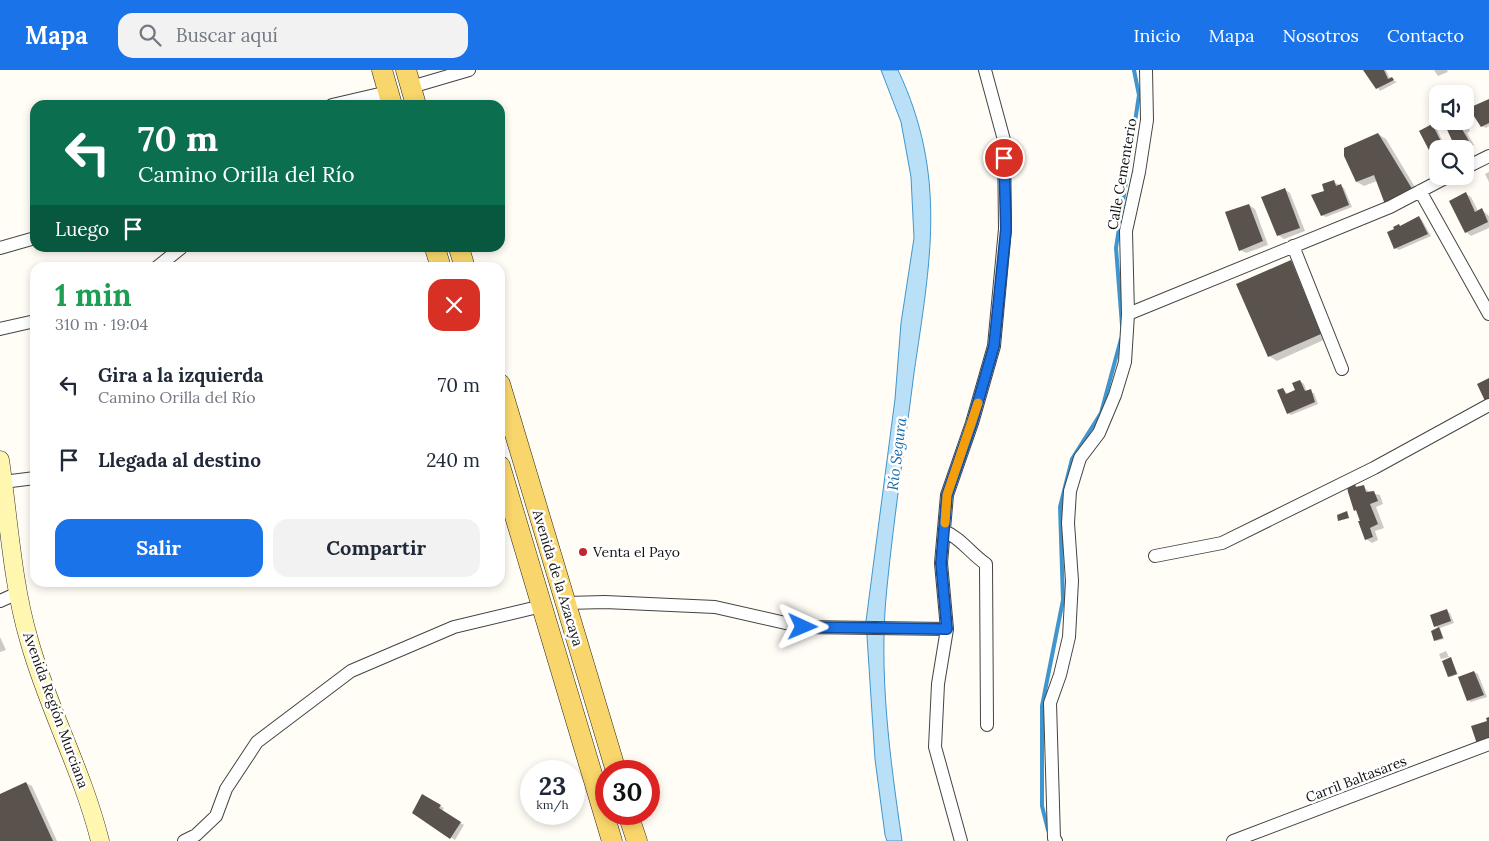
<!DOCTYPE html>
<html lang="es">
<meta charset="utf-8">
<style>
:root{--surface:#fff;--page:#f2f2f3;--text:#1f2937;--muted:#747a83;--accent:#1a73e8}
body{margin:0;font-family:Lora,serif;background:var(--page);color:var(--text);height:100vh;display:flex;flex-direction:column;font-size:19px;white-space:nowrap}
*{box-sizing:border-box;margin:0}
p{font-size:16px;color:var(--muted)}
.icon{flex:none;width:28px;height:28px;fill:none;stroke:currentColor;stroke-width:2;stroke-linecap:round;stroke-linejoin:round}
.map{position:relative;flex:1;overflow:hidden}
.details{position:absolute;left:30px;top:192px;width:475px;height:325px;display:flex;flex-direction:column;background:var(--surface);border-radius:15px;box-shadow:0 2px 8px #0003}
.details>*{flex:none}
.hud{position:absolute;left:30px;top:30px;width:475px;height:152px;border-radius:15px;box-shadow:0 2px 8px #0003;background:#0b6e4f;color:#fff;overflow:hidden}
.buttons{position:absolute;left:1429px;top:15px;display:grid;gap:10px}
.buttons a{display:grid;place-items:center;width:45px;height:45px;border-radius:10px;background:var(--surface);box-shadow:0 2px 8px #0003;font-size:25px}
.speed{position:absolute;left:520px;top:690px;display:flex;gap:10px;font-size:25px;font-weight:700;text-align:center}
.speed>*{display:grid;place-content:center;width:65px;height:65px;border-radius:50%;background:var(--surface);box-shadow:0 2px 8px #0003;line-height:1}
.speed small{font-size:12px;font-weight:400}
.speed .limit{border:8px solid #d22;background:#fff;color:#111}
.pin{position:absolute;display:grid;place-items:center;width:42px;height:42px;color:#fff;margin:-21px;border:2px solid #fff;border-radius:50%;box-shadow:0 1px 5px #0007}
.me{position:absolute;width:55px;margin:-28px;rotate:91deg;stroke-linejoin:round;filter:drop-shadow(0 0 4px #0008)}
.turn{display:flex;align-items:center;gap:18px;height:105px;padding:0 25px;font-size:22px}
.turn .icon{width:65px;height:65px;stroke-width:2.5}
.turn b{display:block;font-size:35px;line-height:42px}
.then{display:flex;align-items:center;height:48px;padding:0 25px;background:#0003;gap:10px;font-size:19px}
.round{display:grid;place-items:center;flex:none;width:52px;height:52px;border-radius:15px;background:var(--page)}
.head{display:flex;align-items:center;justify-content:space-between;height:85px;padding:0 25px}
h1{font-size:30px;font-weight:700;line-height:38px;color:#1e9e55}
.primary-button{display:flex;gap:10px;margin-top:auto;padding:10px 25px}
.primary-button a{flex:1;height:58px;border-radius:15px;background:var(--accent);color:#fff;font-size:20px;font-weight:700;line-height:58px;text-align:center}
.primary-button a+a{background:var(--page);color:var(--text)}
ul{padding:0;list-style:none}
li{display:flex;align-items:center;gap:15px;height:75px;padding:0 25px}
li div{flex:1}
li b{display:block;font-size:19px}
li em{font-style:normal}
header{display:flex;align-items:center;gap:30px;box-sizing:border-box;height:70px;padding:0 25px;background:var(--accent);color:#fff}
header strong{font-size:24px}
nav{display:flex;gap:28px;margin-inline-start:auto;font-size:18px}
.search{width:350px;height:45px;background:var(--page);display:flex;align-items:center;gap:12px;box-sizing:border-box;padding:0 18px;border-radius:15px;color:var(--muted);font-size:19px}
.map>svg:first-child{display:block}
.water{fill:#b9e0f7;stroke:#3f96cf}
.shadow{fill:#0003}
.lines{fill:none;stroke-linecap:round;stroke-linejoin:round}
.stream{stroke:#3f96cf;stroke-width:4}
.building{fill:#5a524d}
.minor-casing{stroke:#444;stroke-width:14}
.secondary-casing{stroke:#333;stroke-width:19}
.primary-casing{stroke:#222;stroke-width:21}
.minor{stroke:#fff;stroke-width:12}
.secondary{stroke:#fff6b0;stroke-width:18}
.primary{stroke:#f9d66b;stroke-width:20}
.route-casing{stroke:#114b97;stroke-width:12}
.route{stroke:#1a73e8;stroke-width:9}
.slow{stroke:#f59e0b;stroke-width:9}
.poi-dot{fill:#c4262e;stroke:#fff;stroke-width:2}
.labels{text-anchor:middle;stroke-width:5;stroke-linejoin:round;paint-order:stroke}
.street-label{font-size:14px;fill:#111;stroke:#fff}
.poi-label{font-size:14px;fill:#111;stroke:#fff;text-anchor:start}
.water-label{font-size:15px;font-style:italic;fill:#1768a6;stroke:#fff}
</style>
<header>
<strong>Mapa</strong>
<div class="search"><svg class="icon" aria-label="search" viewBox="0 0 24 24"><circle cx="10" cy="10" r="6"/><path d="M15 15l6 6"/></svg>Buscar aquí</div>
<nav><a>Inicio</a><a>Mapa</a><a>Nosotros</a><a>Contacto</a></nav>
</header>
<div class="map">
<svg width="1489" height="771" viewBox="0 0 1489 771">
<rect width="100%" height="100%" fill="#fffdf5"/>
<!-- water -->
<path class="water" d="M881 0H898C948 106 930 193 914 303 905 375 894 446 887 517 878 602 890 688 902 771H887L885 765 875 689 866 551 895 329 901 253 914 168 911 107 901 52Z"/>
<!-- shadow -->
<path class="shadow" d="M1365 0H1386L1390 9 1397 12 1380 21Z
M1434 0H1447L1448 2 1438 6Z
M1489 30V56L1486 58 1482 56Z
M1438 43V50L1434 44Z
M1465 50 1470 61 1467 63 1474 75 1465 80 1457 79 1444 52 1439 51Z
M1432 55 1436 57 1446 79H1438L1437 87 1433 85Z
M1378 64 1386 69 1421 127 1377 111 1364 116 1357 112Z
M1465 81 1471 93 1465 95Z
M1489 102V112L1485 104Z
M1334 112 1344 118 1352 137 1326 147 1322 145 1326 121Z
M1284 119 1290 123 1305 161 1284 169 1278 165Z
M1466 124 1471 127 1478 141 1482 140 1489 146V158L1471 166 1466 162Z
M1249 135 1255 139 1268 175 1246 183 1240 180Z
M1419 148 1422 150 1431 166 1399 180 1395 178 1402 157Z
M1291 192 1299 196 1328 268 1277 291 1269 286Z
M1300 311 1304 314 1307 322 1314 323 1318 334 1291 345 1288 343 1283 319 1288 324 1297 321Z
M1363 416 1370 423 1380 425 1383 434 1376 437 1384 458 1375 461 1378 470 1372 473 1366 469 1348 417Z
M1447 541 1450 543 1454 553 1440 558 1444 569 1436 571 1439 558 1435 556Z
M0 567 6 580 0 582Z
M1446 581 1449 587 1441 589 1439 584Z
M1451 589 1458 604 1451 607 1449 606Z
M1474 602 1478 604 1487 627 1471 632 1468 630Z
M26 713 32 716 57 771H0V725Z
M422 726 444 738 442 741 464 755 455 770 413 742Z"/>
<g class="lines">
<!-- stream -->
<path class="stream" d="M1122 255 1116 178 1139 25 1134 0
M1048 760 1042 736V636L1063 530 1060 437 1072 389 1101 343 1121 269"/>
</g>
<!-- building -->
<path class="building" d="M1363 0H1384L1388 9 1392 7 1394 10 1376 19Z
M1489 29V53L1481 57 1470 40 1471 37Z
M1443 51H1462L1465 57 1462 59 1469 71 1459 77 1460 79H1456Z
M1432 54 1445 79H1438V84L1432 86 1419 61Z
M1378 63 1414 122 1386 137 1374 105 1356 112 1344 86V78Z
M1334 110 1336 116 1341 114 1349 135 1321 146 1311 125 1324 121 1322 114Z
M1285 118 1300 158 1277 166 1261 127Z
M1466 122 1475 142 1482 138 1488 152 1465 163 1449 131Z
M1249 134 1263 171 1239 181 1225 142Z
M1419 146 1428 164 1394 179 1387 162 1394 159 1393 157 1399 154 1400 156Z
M1291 190 1321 264 1268 287 1236 214Z
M1489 308V329L1485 331 1477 314Z
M1300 310 1305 321 1311 319 1315 332 1287 344 1277 320 1283 318 1286 324 1295 320 1292 313Z
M1355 414 1356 417 1364 415 1366 422 1374 421 1378 431 1370 434 1378 454 1370 458 1373 467 1365 470 1358 451H1360L1356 440 1354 441 1348 422 1347 416Z
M1347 441 1349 448 1338 451 1337 445Z
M1447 539 1451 551 1434 557 1430 545Z
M1439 557 1443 568 1434 571 1431 561Z
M1451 587 1457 604 1448 607 1442 591Z
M1474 601 1484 625 1467 631 1458 607Z
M1489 647V670L1477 674 1471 656 1487 651 1486 648Z
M26 712 53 771H0V724Z
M422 724 441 735 439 738 461 752 450 769 412 743Z"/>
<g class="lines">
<defs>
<path id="minor" d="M411 17 469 0
M332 35 388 22
M1465 98 1489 86
M1420 121 1489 244
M1293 176 1342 299
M0 178 35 168
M156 198 181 178
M1128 244 1390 137 1449 106
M0 259 35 251
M3 412 35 408
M944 461C961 468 971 484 986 494L987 655
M1155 486 1222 473 1374 398 1489 335
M0 531 18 523
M566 533 605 532 715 537 803 557 947 559
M184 771 196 765 216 746 226 719 257 672 351 601 454 557 542 536
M961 771 935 677 938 614 947 559 941 493 947 425 972 353 994 276 1005 159 1004 70 985 0
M1056 771 1054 768 1050 633 1060 605 1069 567 1072 511 1068 453 1070 421 1080 388 1099 363 1115 325 1125 292 1128 244 1126 161 1139 102 1147 50 1146 0
M1233 771 1489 674"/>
<path id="secondary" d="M0 390C9 450 12 512 29 570 48 639 83 702 100 771"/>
<path id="primary" d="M382 0 392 35
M406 0 416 35
M435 178 441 198
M459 178 465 198
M500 314 616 701
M500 396 612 771
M628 744 637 771"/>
</defs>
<!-- minor casing -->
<use href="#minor" class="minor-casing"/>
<!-- secondary casing -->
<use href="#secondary" class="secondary-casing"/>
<!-- primary casing -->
<use href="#primary" class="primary-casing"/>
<!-- minor -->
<use href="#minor" class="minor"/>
<!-- secondary -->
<use href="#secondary" class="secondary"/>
<!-- primary -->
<use href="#primary" class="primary"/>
</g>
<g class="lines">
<defs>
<path id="route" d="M803 557 947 559 941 493 947 425 972 353 994 276 1006 159 1004 88"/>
</defs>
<!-- route casing -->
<use href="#route" class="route-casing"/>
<!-- route -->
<use href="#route" class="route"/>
<!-- slow -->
<path class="slow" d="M945 453 947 425 978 333"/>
</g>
<!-- markers -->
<circle class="poi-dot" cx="583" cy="482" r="5"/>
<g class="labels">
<!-- street labels -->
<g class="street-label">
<text transform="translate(1122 104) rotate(-80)" y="5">Calle Cementerio</text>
<text transform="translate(558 508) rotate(73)" y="5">Avenida de la Azacaya</text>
<text transform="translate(56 640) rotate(70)" y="5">Avenida Región Murciana</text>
<text transform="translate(1356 709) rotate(-21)" y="5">Carril Baltasares</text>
</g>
<!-- poi labels -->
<g class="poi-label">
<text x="593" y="487">Venta el Payo</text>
</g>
<!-- water labels -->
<g class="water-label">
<text transform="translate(897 384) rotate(-83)" y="5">Río Segura</text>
</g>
</g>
</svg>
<div class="buttons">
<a><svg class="icon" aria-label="sound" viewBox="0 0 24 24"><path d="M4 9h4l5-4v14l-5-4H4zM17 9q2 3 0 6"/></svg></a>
<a><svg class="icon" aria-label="search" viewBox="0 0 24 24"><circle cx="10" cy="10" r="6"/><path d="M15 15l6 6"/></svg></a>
</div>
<div class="speed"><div>23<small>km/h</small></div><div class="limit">30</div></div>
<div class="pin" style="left:1004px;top:88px;background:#d93025"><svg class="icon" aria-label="arrive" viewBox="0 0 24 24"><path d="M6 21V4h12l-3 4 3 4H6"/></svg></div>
<svg class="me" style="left:803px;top:557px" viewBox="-20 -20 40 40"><path d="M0-17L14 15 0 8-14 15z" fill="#1a73e8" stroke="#fff" stroke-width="4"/></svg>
<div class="hud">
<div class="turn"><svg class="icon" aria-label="left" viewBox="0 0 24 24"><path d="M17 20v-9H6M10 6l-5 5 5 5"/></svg><div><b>70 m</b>Camino Orilla del Río</div></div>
<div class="then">Luego<svg class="icon" aria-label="arrive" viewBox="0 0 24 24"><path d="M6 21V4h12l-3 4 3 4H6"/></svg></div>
</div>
<section class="details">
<div class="head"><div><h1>1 min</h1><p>310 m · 19:04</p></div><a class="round" style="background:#d93025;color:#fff"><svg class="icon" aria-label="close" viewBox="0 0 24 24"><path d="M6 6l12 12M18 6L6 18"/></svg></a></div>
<ul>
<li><svg class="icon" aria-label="left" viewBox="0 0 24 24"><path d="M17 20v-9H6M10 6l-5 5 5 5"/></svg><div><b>Gira a la izquierda</b><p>Camino Orilla del Río</p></div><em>70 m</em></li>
<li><svg class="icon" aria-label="arrive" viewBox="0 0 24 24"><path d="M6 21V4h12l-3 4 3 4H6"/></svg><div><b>Llegada al destino</b></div><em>240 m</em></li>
</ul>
<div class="primary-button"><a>Salir</a><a>Compartir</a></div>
</section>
</div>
